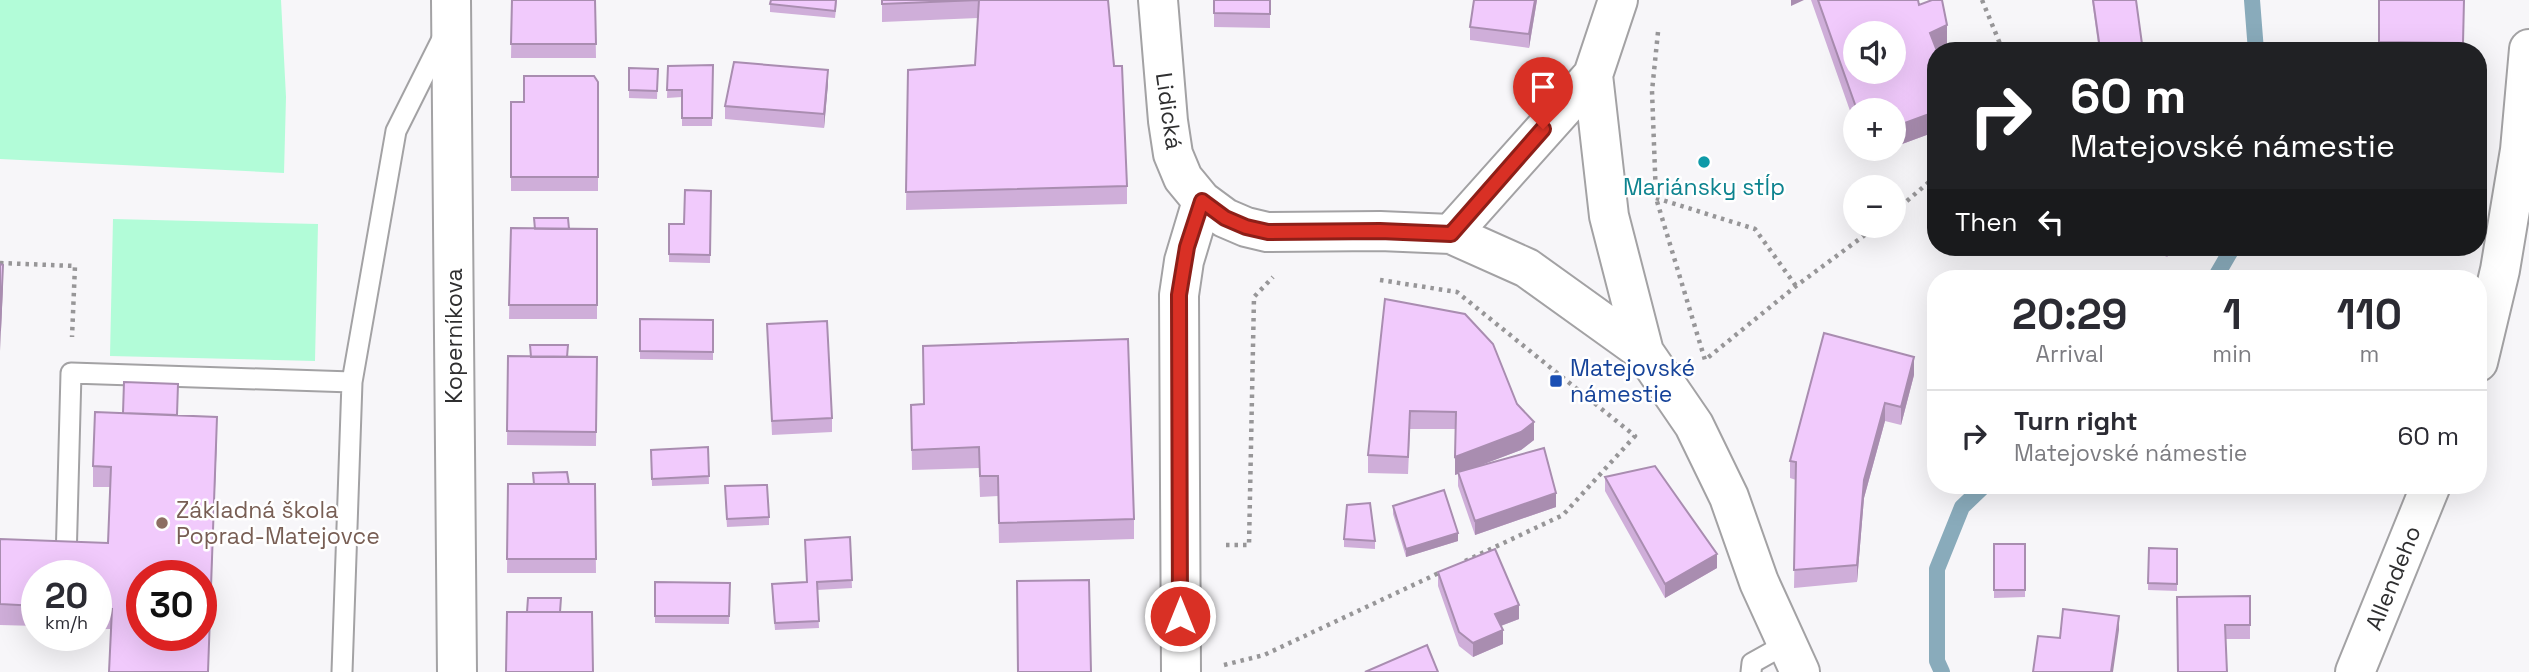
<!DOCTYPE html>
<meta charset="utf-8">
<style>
:root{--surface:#fff;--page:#f7f7f7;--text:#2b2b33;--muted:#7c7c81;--line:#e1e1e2}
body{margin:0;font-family:"Space Grotesk",sans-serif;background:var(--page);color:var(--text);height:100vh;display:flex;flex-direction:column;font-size:26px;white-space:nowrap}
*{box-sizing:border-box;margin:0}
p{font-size:23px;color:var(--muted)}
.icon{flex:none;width:38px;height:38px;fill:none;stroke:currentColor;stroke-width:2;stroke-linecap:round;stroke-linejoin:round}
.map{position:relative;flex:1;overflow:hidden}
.side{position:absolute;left:1927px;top:270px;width:560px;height:224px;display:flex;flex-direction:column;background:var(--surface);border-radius:28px;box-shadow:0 7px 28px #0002}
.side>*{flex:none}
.guide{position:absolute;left:1927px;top:42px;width:560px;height:214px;border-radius:28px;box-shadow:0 7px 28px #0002;background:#202124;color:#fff;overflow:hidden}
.buttons{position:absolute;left:1843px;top:21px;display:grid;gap:14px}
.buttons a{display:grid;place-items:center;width:63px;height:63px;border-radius:50%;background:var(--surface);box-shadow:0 7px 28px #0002;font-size:35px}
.speed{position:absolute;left:21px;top:560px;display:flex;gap:14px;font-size:35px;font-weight:700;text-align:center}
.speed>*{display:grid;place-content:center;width:91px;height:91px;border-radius:50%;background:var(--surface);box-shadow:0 7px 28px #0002;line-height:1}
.speed small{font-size:18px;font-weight:400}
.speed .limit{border:10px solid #d22;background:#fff;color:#111}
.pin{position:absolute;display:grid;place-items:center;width:60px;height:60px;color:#fff;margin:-72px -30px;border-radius:50% 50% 50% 0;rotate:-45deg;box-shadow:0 0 7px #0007}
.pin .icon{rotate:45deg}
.me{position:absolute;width:77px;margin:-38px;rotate:0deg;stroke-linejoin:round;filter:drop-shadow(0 0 5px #0008)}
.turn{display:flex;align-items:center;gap:24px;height:147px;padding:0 28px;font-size:32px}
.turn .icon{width:91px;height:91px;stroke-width:2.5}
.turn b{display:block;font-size:49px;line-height:60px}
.then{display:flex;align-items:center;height:66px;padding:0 28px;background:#0003;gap:14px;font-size:26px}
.eta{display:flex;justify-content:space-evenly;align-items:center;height:119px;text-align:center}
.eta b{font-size:42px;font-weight:600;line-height:49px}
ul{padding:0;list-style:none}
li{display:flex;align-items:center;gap:21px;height:91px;padding:0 28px;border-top:2px solid var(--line)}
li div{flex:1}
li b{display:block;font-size:26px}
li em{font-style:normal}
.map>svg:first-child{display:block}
.green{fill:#b2fcd8}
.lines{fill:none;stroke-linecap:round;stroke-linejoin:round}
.stream{stroke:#89abbb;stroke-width:16}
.lane-casing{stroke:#a3a2a4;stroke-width:23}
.street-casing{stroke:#a3a2a4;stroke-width:42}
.path{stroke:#979698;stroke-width:4.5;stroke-dasharray:3.5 5;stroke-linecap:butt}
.lane{stroke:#fff;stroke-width:19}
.street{stroke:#fff;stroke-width:38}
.wall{fill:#cfaed9}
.shaded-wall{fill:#a98db0}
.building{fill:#f1cafc;stroke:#a98db0;stroke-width:2;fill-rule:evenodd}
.route-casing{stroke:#8d1f18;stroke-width:18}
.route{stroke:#d93025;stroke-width:12}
.culture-dot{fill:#0f9aa8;stroke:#fff;stroke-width:2.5}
.transit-dot{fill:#1a4fb4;stroke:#fff;stroke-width:2.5}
.education-dot{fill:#8d6e63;stroke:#fff;stroke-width:2.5}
.labels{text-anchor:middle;stroke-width:5;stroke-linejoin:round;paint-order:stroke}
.street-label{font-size:23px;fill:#2f2f30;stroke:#fff}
.culture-label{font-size:23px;fill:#0d838f;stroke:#fff}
.transit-label{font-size:23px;fill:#164399;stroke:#fff;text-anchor:start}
.education-label{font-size:23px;fill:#785e54;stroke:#fff;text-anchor:start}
</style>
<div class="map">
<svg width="2529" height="672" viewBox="0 0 2529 672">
<rect width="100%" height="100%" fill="#f7f6f9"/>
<!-- green -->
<path class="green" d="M0 0H281L286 97 284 173 0 159Z
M113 219 318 224 315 361 110 356Z"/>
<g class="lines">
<!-- stream -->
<path class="stream" d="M2252 0 2256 51
M2215 278 2233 247
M1942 672 1937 661V569L1962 507 1985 485"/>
<defs>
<path id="lane" d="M66 562 71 373 352 382
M342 672 352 382 396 131 443 37
M1751 672 1752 663 1786 644"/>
<path id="street" d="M451 0 457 672
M1158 0 1168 121 1173 154 1183 178 1202 201 1225 218 1246 227 1267 232 1380 231 1451 234 1527 268 1644 352 1694 425 1729 497 1759 582 1800 672
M1618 0 1593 75 1609 216 1644 352
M1451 234 1593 75
M2478 362 2500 270 2520 150 2529 49
M1181 672 1179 295 1184 261 1202 201
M2355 672 2431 485"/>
</defs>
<!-- lane casing -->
<use href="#lane" class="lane-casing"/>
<!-- street casing -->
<use href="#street" class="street-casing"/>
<!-- path -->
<path class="path" d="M1982 0 2003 51
M1658 32 1652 91 1656 198 1705 360 1796 286 1877 226
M1656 198 1755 229 1796 286
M1894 212 1936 176
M0 263 75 266 72 337
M1380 280 1457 292 1635 436 1563 515 1461 563
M1226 545H1249L1254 297 1273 277
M1224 665 1264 655 1441 572"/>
<!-- lane -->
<use href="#lane" class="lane"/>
<!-- street -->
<use href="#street" class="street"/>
</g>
<!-- wall -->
<path class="wall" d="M512 0H595L596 58H511Z
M837 0 835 18 770 12V4Z
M882 0H1108L1127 186V204L906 210 908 70 975 65 978 18 882 22Z
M1214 0H1270V28L1214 27Z
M1474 0H1537L1529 48 1470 40V27Z
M1811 0H1918L1919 5 1947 46 1936 51V125L1932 126V133L1894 147V110H1855V125Z
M2092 0H2136L2142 50 2099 51Z
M2379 0H2464L2463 51H2379Z
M713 65 712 126H682V97L667 98 668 66Z
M629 68 658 69 657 99 629 98Z
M598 82V191H511V102H524Z
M828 84 824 128 725 119V106Z
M711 191 710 263 669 262V224H684Z
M511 228 597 229V319H509Z
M2146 247H2172L2167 257Z
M1385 299 1517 404 1534 440 1521 450 1470 469 1556 507 1475 535 1458 486V474L1455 475 1456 429H1410L1408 474 1368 473V455Z
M640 319 713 320V360L640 359Z
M767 324 832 418V432L772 435Z
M508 356 597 357 596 446 507 445Z
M1914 375 1901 425 1885 421 1864 498 1857 582 1794 588 1796 480 1790 478V461Z
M911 405 1134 519V539L999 543 998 496 980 497 979 468 912 470Z
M177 415 217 437 111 629H96V576H37V626L0 625V539L108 543 110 487H93V466Z
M708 447 709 484 652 486 651 450Z
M1605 477 1717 568 1665 598 1605 491Z
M508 484H595L596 573H507Z
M725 494 769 517V525L727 527Z
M1393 506 1458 541 1406 557 1393 514Z
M850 537 852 588 817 590 819 628 775 630 772 591 807 582Z
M1344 539 1375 541V549L1344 547Z
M1994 544H2025V597L1994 598Z
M2149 548 2177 549V591L2148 590Z
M1438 572 1519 619 1501 626 1503 644 1473 657 1459 646 1438 586Z
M655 582 730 583 729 624 655 623Z
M2250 596V639H2226L2178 672Z"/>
<!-- shaded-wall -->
<path class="shaded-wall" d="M1535 0H1537L1529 48V34Z
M1791 0H1804L1791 6Z
M1947 25V46L1930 53V33Z
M828 70V84L824 128V114Z
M1936 105V125L1932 126V133L1894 147V127Z
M2168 247H2172L2167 257V250Z
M3 265V285L0 351V331Z
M1914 357V375L1901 425V407Z
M1885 403V421L1864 498 1857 582V565L1864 480Z
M217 417V437L208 672Z
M1534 422V440L1521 450 1455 475V457Z
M2118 485H2138L2118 491Z
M1556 493V507L1475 535V521Z
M1458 533V541L1406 557V549Z
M1717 554V568L1665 598V584Z
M1519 605V619L1495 628V614Z
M2119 616V630L2113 672H2111Z
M1503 630V644L1473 657V643Z"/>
<!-- building -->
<path class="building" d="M512 0H595L596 44H511Z
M771 0H836L835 11 770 4Z
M882 0H1108L1114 66H1122L1127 186 906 192 908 70 975 65 979 0 882 4Z
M1214 0H1270V14L1214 13Z
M1474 0H1535L1529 34 1470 27Z
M1818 0H1918L1919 5 1932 0H1942L1947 25 1930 33 1937 51H1936V105L1930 107 1932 113 1894 127V110H1857ZM1855 33H1894V72H1855Z
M2093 0H2136L2142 44 2100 49Z
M2379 0H2464L2463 43 2379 42Z
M2416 50H2459V51H2416Z
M734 62 828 70 824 114 725 106Z
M713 65 712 118H682V90H667L668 66Z
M629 68 658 69 657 91 629 90Z
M524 76H594L598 82V177H511V102H524Z
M685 190 711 191 710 255 669 254V224H684Z
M534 218H568L569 229H535Z
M511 228 597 229V305H509Z
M0 264 3 265 0 331Z
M1385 299 1465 314 1493 344 1517 404 1534 422 1521 432 1455 457 1456 412 1410 411 1408 457 1368 455Z
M640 319 713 320V352L640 351Z
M827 321 832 418 772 421 767 324Z
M1824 333 1914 357 1901 407 1885 403 1864 480 1857 565 1794 570 1796 462 1790 461Z
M1128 339 1134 519 999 523 998 476H980L979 447 912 450 911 405 924 404 923 346Z
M530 345H568L567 357H531Z
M508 356 597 357 596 432 507 431Z
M124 382 178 384 177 415 123 413Z
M95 412 217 417 208 672H109L112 609 96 608V576H37V606L0 604V539L108 543 111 467 93 466ZM142 576H201V635H142Z
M708 447 709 476 652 479 651 450Z
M1544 448 1556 493 1475 521 1458 472Z
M1655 466 1717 554 1665 584 1605 477Z
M567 472 569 484H534L533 473Z
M508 484H595L596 559H507Z
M767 485 769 517 727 519 725 486Z
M1444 490 1458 533 1406 549 1393 506Z
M1370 503 1375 541 1344 539 1347 505Z
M850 537 852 580 817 582 819 621 775 623 772 584 807 582 805 540Z
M1994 544H2025V590H1994Z
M2149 548 2177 549V584L2148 583Z
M1495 549 1519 605 1495 614 1503 630 1473 643 1459 632 1438 572Z
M1089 580 1091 672H1018L1017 581Z
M655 582 730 583 729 616H655Z
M2250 596V625H2225L2227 672H2178L2177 597Z
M528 598H561L560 612H527Z
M2063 609 2119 616 2111 672H2033L2038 636 2060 638Z
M507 612H592L593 672H506Z
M1427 645 1438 672H1365Z"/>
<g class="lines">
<defs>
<path id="route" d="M1180 616 1179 295 1187 247 1202 201 1225 218 1246 227 1268 232 1380 231 1451 234 1543 129"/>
</defs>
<!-- route casing -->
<use href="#route" class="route-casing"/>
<!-- route -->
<use href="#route" class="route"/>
</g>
<!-- markers -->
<circle class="culture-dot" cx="1704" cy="162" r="7"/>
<rect class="transit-dot" x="1549" y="374" width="14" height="14" rx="3.5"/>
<circle class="education-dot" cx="162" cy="523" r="7"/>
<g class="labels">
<!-- street labels -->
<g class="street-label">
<text transform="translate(1169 111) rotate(82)" y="8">Lidická</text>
<text transform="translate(454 336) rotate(-90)" y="8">Koperníkova</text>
<text transform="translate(2393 578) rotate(-68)" y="8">Allendeho</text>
</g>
<!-- culture labels -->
<g class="culture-label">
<text x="1704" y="195">Mariánsky stĺp</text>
</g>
<!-- transit labels -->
<g class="transit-label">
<text x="1570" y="376">Matejovské<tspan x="1570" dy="26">námestie</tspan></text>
</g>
<!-- education labels -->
<g class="education-label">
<text x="176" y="518">Základná škola<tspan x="176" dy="26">Poprad-Matejovce</tspan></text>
</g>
</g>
</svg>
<div class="buttons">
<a><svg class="icon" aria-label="sound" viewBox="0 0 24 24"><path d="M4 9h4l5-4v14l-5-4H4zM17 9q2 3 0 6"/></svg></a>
<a>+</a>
<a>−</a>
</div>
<div class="speed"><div>20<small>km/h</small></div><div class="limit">30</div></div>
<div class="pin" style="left:1543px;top:129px;background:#d93025"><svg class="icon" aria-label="arrive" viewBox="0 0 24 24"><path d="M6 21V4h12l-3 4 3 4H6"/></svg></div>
<svg class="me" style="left:1180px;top:616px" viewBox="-20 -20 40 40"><circle r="17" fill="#d93025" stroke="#fff" stroke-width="3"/><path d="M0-11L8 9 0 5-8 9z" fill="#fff"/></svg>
<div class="guide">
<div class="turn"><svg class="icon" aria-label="right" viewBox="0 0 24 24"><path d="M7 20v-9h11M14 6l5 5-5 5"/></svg><div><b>60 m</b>Matejovské námestie</div></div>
<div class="then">Then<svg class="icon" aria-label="left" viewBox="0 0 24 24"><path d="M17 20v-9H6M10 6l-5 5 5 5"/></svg></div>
</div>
<section class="side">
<div class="eta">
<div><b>20:29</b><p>Arrival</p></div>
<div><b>1</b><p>min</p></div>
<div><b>110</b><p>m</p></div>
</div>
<ul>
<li><svg class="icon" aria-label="right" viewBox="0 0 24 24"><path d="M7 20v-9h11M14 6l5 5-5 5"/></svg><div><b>Turn right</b><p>Matejovské námestie</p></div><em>60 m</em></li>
</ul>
</section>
</div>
